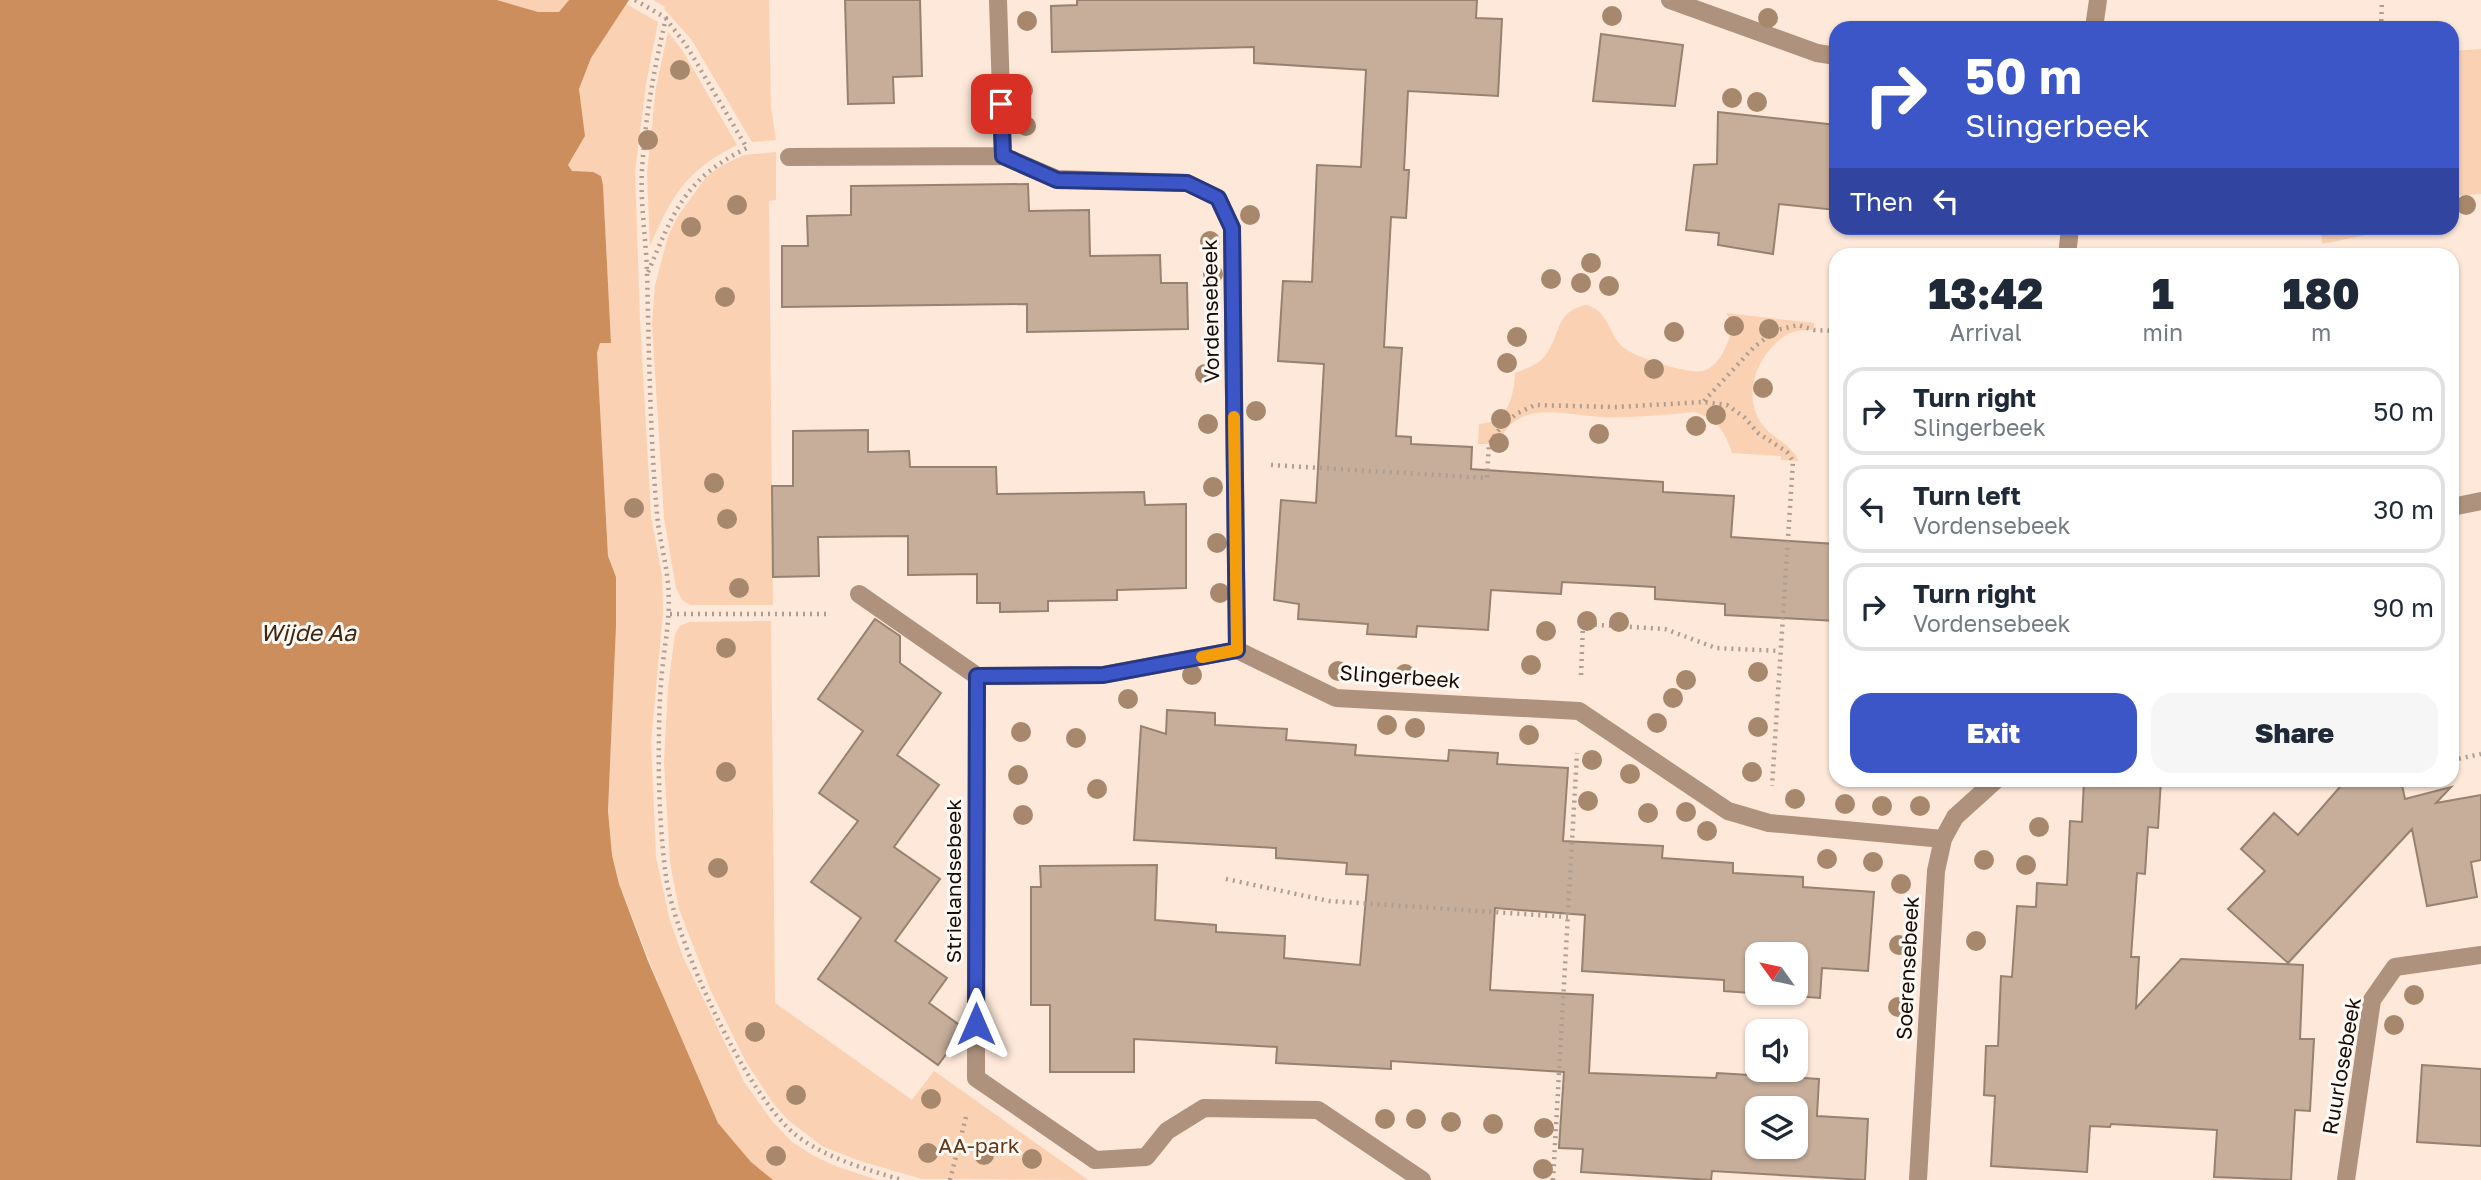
<!DOCTYPE html>
<style>
:root{--surface:#fff;--page:#f6f6f7;--text:#1f2937;--muted:#747a83;--line:#e0e1e3;--accent:#3c56c8}
body{margin:0;font-family:"Golos Text",sans-serif;background:var(--page);color:var(--text);height:100vh;display:flex;flex-direction:column;font-size:26px;white-space:nowrap}
*{box-sizing:border-box;margin:0}
p{font-size:23px;color:var(--muted)}
.icon{flex:none;width:38px;height:38px;fill:none;stroke:currentColor;stroke-width:2;stroke-linecap:round;stroke-linejoin:round}
.map{position:relative;flex:1;overflow:hidden}
.sheet{position:absolute;left:1829px;top:248px;width:630px;height:539px;display:flex;flex-direction:column;background:var(--surface);border-radius:21px;box-shadow:0 2px 5px #0004}
.sheet>*{flex:none}
.guide{position:absolute;left:1829px;top:21px;width:630px;height:214px;border-radius:21px;box-shadow:0 2px 5px #0004;background:#3c56c8;color:#fff;overflow:hidden}
.needle{width:46px;rotate:303deg}
.buttons{position:absolute;left:1745px;top:942px;display:grid;gap:14px}
.buttons a{display:grid;place-items:center;width:63px;height:63px;border-radius:14px;background:var(--surface);box-shadow:0 2px 5px #0004;font-size:35px}
.pin{position:absolute;display:grid;place-items:center;width:60px;height:60px;color:#fff;margin:-30px;border-radius:14px;box-shadow:0 4px 10px #0006}
.me{position:absolute;width:77px;margin:-38px;rotate:0deg;stroke-linejoin:round;filter:drop-shadow(0 0 5px #0008)}
.turn{display:flex;align-items:center;gap:24px;height:147px;padding:0 21px;font-size:32px}
.turn .icon{width:91px;height:91px;stroke-width:2.5}
.turn b{display:block;font-size:49px;line-height:60px}
.then{display:flex;align-items:center;height:66px;padding:0 21px;background:#0003;gap:14px;font-size:26px}
.eta{display:flex;justify-content:space-evenly;align-items:center;height:119px;text-align:center}
.eta b{font-size:42px;font-weight:800;line-height:49px}
.button{display:flex;gap:14px;margin-top:auto;padding:14px 21px}
.button a{flex:1;height:80px;border-radius:21px;background:var(--accent);color:#fff;font-size:28px;font-weight:800;line-height:80px;text-align:center}
.button a+a{background:var(--page);color:var(--text)}
ul{padding:0;list-style:none}
li{display:flex;align-items:center;gap:21px;height:88px;margin:0 14px 10px;padding:0 7px;border:4px solid var(--line);border-radius:21px}
li div{flex:1}
li b{display:block;font-size:26px}
li em{font-style:normal}
.map>svg:first-child{display:block}
.green{fill:#fad1b2}
.water{fill:#cc8e5d}
.building{fill:#c7ae9b;stroke:#98816f;stroke-width:2;fill-rule:evenodd}
.lines{fill:none;stroke-linecap:round;stroke-linejoin:round}
.path{stroke:#ae9d91;stroke-width:4.5;stroke-dasharray:2 5;stroke-linecap:butt}
.street{stroke:#ae927d;stroke-width:18}
.tree{fill:#a8886c}
.route-casing{stroke:#273882;stroke-width:18}
.route{stroke:#3c56c8;stroke-width:12}
.slow{stroke:#f59e0b;stroke-width:12}
.labels{text-anchor:middle;stroke-width:6;stroke-linejoin:round;paint-order:stroke}
.street-label{font-size:21px;fill:#150c06;stroke:#fef9f5}
.park-label{font-size:21px;fill:#623913;stroke:#fef9f5}
.water-label{font-size:23px;font-style:italic;fill:#402610;stroke:#fef9f5}
</style>
<div class="map">
<svg width="2481" height="1180" viewBox="0 0 2481 1180">
<rect width="100%" height="100%" fill="#fde8d9"/>
<!-- green -->
<path class="green" d="M497 0H569L559 12H538Z
M653 0H769L771 107 776 140 752 142 691 39 664 9 665 7Z
M626 4 658 22 646 84 635 172 640 320 651 516 662 576 663 612 651 742 656 857 670 921 683 957 744 1082 772 1121 792 1142 814 1156 838 1167 878 1180H773L768 1177 751 1162 718 1123 675 1026 619 884 612 855 608 811 616 627V578L608 556 597 353 600 343 611 342 603 185 601 176C590 170 578 175 568 169V165L585 136 579 89 591 58Z
M668 32 682 50 737 145C686 170 672 195 650 246L647 173 656 88Z
M2481 49V194L2452 196V51Z
M776 152V200L769 201 773 605H690L682 600 676 588 664 518 652 323 655 286 668 236 678 216 706 177 721 166 744 155Z
M2321 228H2385V231L2322 244Z
M1586 305C1609 310 1608 335 1624 348 1637 358 1687 374 1702 371 1715 369 1723 354 1727 344 1732 333 1733 323 1726 313L1814 323V330C1805 330 1796 330 1788 334 1759 351 1741 393 1761 423 1772 439 1789 442 1799 461L1781 460V456L1732 453C1725 431 1717 419 1694 412 1664 415 1633 418 1602 417 1579 416 1554 409 1531 414 1515 418 1505 427 1500 441H1496L1495 444H1478L1479 424 1498 421C1511 406 1514 392 1515 373 1525 369 1538 365 1545 356 1561 335 1555 311 1586 305Z
M771 621 775 1003 912 1100 934 1071 1088 1180 922 1179 860 1161 822 1146 788 1120 773 1103 746 1062 710 989 679 909 670 862 664 762 668 688 675 634 680 626 689 622Z"/>
<!-- water -->
<path class="water" d="M0 0H497L538 12H559L569 0H629L591 58 579 89 585 136 568 165 572 171 593 172 601 176 603 185 611 343H600L597 353 608 556 616 577V627L608 811 612 855 619 884 648 961 718 1123 751 1162 773 1180H0Z"/>
<!-- building -->
<path class="building" d="M845 0H920L922 76 893 77 894 103 848 104Z
M1077 0H1477L1476 18 1502 19 1498 96 1408 91 1404 170H1409L1406 218 1391 217 1384 347 1402 348 1396 436 1411 437V444L1472 447 1471 469 1663 482V492L1734 496 1731 537 1836 544V621L1725 615V604L1655 599V587L1562 582 1561 594 1491 590 1488 630 1417 626 1416 637 1367 634 1368 624 1298 619 1299 604 1274 600 1281 500 1316 503 1324 364 1278 361 1283 281 1312 282 1317 165 1361 167 1366 70 1254 63V47L1052 52 1051 6 1077 5Z
M1601 34 1683 45 1675 106 1593 101Z
M1718 112 1836 125V210L1779 204 1773 254 1718 245 1719 233 1686 230 1694 165 1717 164Z
M1028 184 1029 211 1089 210 1090 256 1160 255 1161 283H1187L1188 329 1027 332V304L782 307V246H808L807 216 851 215V186Z
M868 430V452L909 451 910 467H996L997 494 1144 492 1145 505 1186 504V588L1117 590V600L1048 601V611L1000 612V603H977V574L908 575V536L818 537 819 576 773 577 772 486H793V431Z
M875 619 900 636V663L941 693 897 755 939 785 894 847 940 879 895 941 947 978 929 1003 965 1029 938 1065 818 979 861 918 811 882 858 821 819 793 863 731 818 699Z
M1167 710 1215 713V725L1287 729 1286 740 1356 745 1355 755 1448 761 1449 750 1498 753 1497 764 1568 768 1563 841 1663 846 1662 858 1733 863V873L1803 877V887L1874 892 1868 971 1822 968 1820 998 1724 991V980L1582 971 1585 915 1495 908 1490 990 1593 995 1589 1073 1716 1078 1717 1073 1819 1079 1817 1116 1868 1119 1865 1180 1712 1171 1711 1180 1581 1172 1583 1149 1559 1148 1564 1072 1391 1061V1069L1276 1063 1277 1047 1134 1039V1072H1050V1005H1031V887H1041L1040 866 1157 865 1155 920 1216 925V932L1285 936 1284 958 1360 965 1368 875 1346 874 1347 863 1276 858V848L1134 840 1141 726 1166 734ZM1757 954H1796V992H1757ZM1757 1108H1796V1146H1757Z
M2084 780H2161L2158 828 2148 827 2145 874 2137 873 2131 957H2139L2136 1008 2181 959 2303 965 2300 1039H2314L2310 1111 2295 1110 2291 1180 2214 1177 2217 1130 2111 1124 2110 1127 2090 1126 2087 1172 1991 1166 1995 1096 1984 1095 1986 1046H1998L2001 976 2012 977 2017 906 2036 907 2037 883 2067 885 2070 821 2082 822Z
M2346 780H2401L2405 799 2451 787 2436 803 2481 795V860L2471 862 2477 897 2427 906 2412 829 2288 963 2228 909 2265 871 2241 849 2274 813 2298 835Z
M2422 1065 2481 1069V1146L2417 1142Z"/>
<g class="lines">
<!-- path -->
<path class="path" d="M635 0 666 18C654 69 645 118 642 170 640 203 646 238 647 272 649 352 650 434 657 514 659 538 666 560 668 584 671 615 665 641 662 672 660 693 659 715 659 736 658 782 660 831 666 877 675 940 746 1096 797 1136 828 1159 866 1169 902 1180
M2381 28 2382 0
M648 272C674 211 685 178 747 148L686 45 666 19
M1704 401 1754 347 1777 330 1798 325 1814 330 1836 331
M1271 465 1487 478 1489 444 1501 427 1516 414 1535 405 1616 407 1704 402 1727 405 1744 417 1758 433 1787 452 1793 461 1772 786
M670 614H831
M1581 675 1583 624 1665 629 1716 648 1780 651
M2452 760 2481 754
M1226 879 1329 901 1568 917
M950 1180 967 1113
M1553 1180 1577 753"/>
<!-- street -->
<path class="street" d="M998 0 1003 156
M1670 0 1817 53 1836 56
M2094 28 2098 0
M789 157 1003 156 1057 179 1187 183 1218 198 1232 228 1237 650
M2067 256 2070 228
M2452 507 2481 501
M859 594 977 676 1103 675 1237 650 1336 698 1579 711 1728 811 1769 823 1943 839
M977 676 976 1078 1095 1160 1146 1157 1167 1131 1204 1108 1318 1110 1422 1180
M1918 1180 1936 871 1943 839 1955 817 1996 780
M2346 1180 2372 1000 2395 967 2481 955"/>
</g>
<!-- trees -->
<g class="tree">
<circle cx="1612" cy="16" r="10"/>
<circle cx="1768" cy="18" r="10"/>
<circle cx="1027" cy="21" r="10"/>
<circle cx="680" cy="70" r="10"/>
<circle cx="1023" cy="90" r="10"/>
<circle cx="1732" cy="98" r="10"/>
<circle cx="1757" cy="102" r="10"/>
<circle cx="1026" cy="126" r="10"/>
<circle cx="648" cy="140" r="10"/>
<circle cx="737" cy="205" r="10"/>
<circle cx="2466" cy="205" r="10"/>
<circle cx="1250" cy="215" r="10"/>
<circle cx="691" cy="227" r="10"/>
<circle cx="1210" cy="241" r="10"/>
<circle cx="1591" cy="263" r="10"/>
<circle cx="1213" cy="274" r="10"/>
<circle cx="1551" cy="279" r="10"/>
<circle cx="1581" cy="283" r="10"/>
<circle cx="1609" cy="286" r="10"/>
<circle cx="725" cy="297" r="10"/>
<circle cx="1734" cy="326" r="10"/>
<circle cx="1769" cy="329" r="10"/>
<circle cx="1674" cy="332" r="10"/>
<circle cx="1517" cy="337" r="10"/>
<circle cx="1507" cy="363" r="10"/>
<circle cx="1654" cy="369" r="10"/>
<circle cx="1205" cy="374" r="10"/>
<circle cx="1763" cy="388" r="10"/>
<circle cx="1256" cy="411" r="10"/>
<circle cx="1716" cy="415" r="10"/>
<circle cx="1501" cy="419" r="10"/>
<circle cx="1208" cy="424" r="10"/>
<circle cx="1696" cy="426" r="10"/>
<circle cx="1599" cy="434" r="10"/>
<circle cx="1499" cy="443" r="10"/>
<circle cx="714" cy="483" r="10"/>
<circle cx="1213" cy="487" r="10"/>
<circle cx="634" cy="508" r="10"/>
<circle cx="727" cy="519" r="10"/>
<circle cx="1217" cy="543" r="10"/>
<circle cx="739" cy="588" r="10"/>
<circle cx="1220" cy="593" r="10"/>
<circle cx="1587" cy="621" r="10"/>
<circle cx="1619" cy="622" r="10"/>
<circle cx="1546" cy="631" r="10"/>
<circle cx="726" cy="648" r="10"/>
<circle cx="1531" cy="665" r="10"/>
<circle cx="1338" cy="671" r="10"/>
<circle cx="1758" cy="672" r="10"/>
<circle cx="1405" cy="674" r="10"/>
<circle cx="1192" cy="675" r="10"/>
<circle cx="1686" cy="680" r="10"/>
<circle cx="1673" cy="698" r="10"/>
<circle cx="1128" cy="699" r="10"/>
<circle cx="1657" cy="723" r="10"/>
<circle cx="1387" cy="725" r="10"/>
<circle cx="1758" cy="727" r="10"/>
<circle cx="1415" cy="728" r="10"/>
<circle cx="1021" cy="732" r="10"/>
<circle cx="1529" cy="735" r="10"/>
<circle cx="1076" cy="738" r="10"/>
<circle cx="1592" cy="760" r="10"/>
<circle cx="726" cy="772" r="10"/>
<circle cx="1752" cy="772" r="10"/>
<circle cx="1630" cy="774" r="10"/>
<circle cx="1018" cy="775" r="10"/>
<circle cx="1097" cy="789" r="10"/>
<circle cx="1795" cy="799" r="10"/>
<circle cx="1588" cy="801" r="10"/>
<circle cx="1845" cy="804" r="10"/>
<circle cx="1882" cy="806" r="10"/>
<circle cx="1920" cy="806" r="10"/>
<circle cx="1686" cy="812" r="10"/>
<circle cx="1648" cy="813" r="10"/>
<circle cx="1023" cy="815" r="10"/>
<circle cx="2039" cy="827" r="10"/>
<circle cx="1707" cy="831" r="10"/>
<circle cx="1827" cy="859" r="10"/>
<circle cx="1984" cy="860" r="10"/>
<circle cx="1873" cy="862" r="10"/>
<circle cx="2026" cy="865" r="10"/>
<circle cx="718" cy="868" r="10"/>
<circle cx="1901" cy="884" r="10"/>
<circle cx="1976" cy="941" r="10"/>
<circle cx="1899" cy="945" r="10"/>
<circle cx="2414" cy="995" r="10"/>
<circle cx="1898" cy="1007" r="10"/>
<circle cx="2394" cy="1025" r="10"/>
<circle cx="755" cy="1032" r="10"/>
<circle cx="796" cy="1095" r="10"/>
<circle cx="931" cy="1099" r="10"/>
<circle cx="1385" cy="1119" r="10"/>
<circle cx="1416" cy="1119" r="10"/>
<circle cx="1451" cy="1122" r="10"/>
<circle cx="1493" cy="1124" r="10"/>
<circle cx="1544" cy="1128" r="10"/>
<circle cx="928" cy="1153" r="10"/>
<circle cx="984" cy="1155" r="10"/>
<circle cx="776" cy="1156" r="10"/>
<circle cx="1032" cy="1159" r="10"/>
<circle cx="1543" cy="1169" r="10"/>
</g>
<g class="lines">
<defs>
<path id="route" d="M976 1024 977 676 1103 675 1237 650 1232 228 1218 198 1187 183 1057 180 1003 156 1001 104"/>
</defs>
<!-- route casing -->
<use href="#route" class="route-casing"/>
<!-- route -->
<use href="#route" class="route"/>
<!-- slow -->
<path class="slow" d="M1202 657 1237 650 1234 417"/>
</g>
<g class="labels">
<!-- street labels -->
<g class="street-label">
<text transform="translate(1211 311) rotate(-91)" y="7">Vordensebeek</text>
<text transform="translate(1400 677) rotate(4)" y="7">Slingerbeek</text>
<text transform="translate(954 881) rotate(-90)" y="7">Strielandsebeek</text>
<text transform="translate(1908 968) rotate(-87)" y="7">Soerensebeek</text>
<text transform="translate(2342 1066) rotate(-80)" y="7">Ruurlosebeek</text>
</g>
<!-- park labels -->
<g class="park-label">
<text x="979" y="1153">AA-park</text>
</g>
<!-- water labels -->
<g class="water-label">
<text x="308" y="641">Wijde Aa</text>
</g>
</g>
</svg>
<div class="buttons">
<a><svg class="needle" viewBox="-14 -14 28 28"><path d="M0-13l5 13h-10z" fill="#e53935"/><path d="M0 13l5-13h-10z" fill="#747a83"/></svg></a>
<a><svg class="icon" aria-label="sound" viewBox="0 0 24 24"><path d="M4 9h4l5-4v14l-5-4H4zM17 9q2 3 0 6"/></svg></a>
<a><svg class="icon" aria-label="layers" viewBox="0 0 24 24"><path d="M12 4l9 5-9 5-9-5zM3 14l9 5 9-5"/></svg></a>
</div>
<div class="pin" style="left:1001px;top:104px;background:#d93025"><svg class="icon" aria-label="arrive" viewBox="0 0 24 24"><path d="M6 21V4h12l-3 4 3 4H6"/></svg></div>
<svg class="me" style="left:976px;top:1024px" viewBox="-20 -20 40 40"><path d="M0-17L14 15 0 8-14 15z" fill="#3c56c8" stroke="#fff" stroke-width="4"/></svg>
<div class="guide">
<div class="turn"><svg class="icon" aria-label="right" viewBox="0 0 24 24"><path d="M7 20v-9h11M14 6l5 5-5 5"/></svg><div><b>50 m</b>Slingerbeek</div></div>
<div class="then">Then<svg class="icon" aria-label="left" viewBox="0 0 24 24"><path d="M17 20v-9H6M10 6l-5 5 5 5"/></svg></div>
</div>
<section class="sheet">
<div class="eta">
<div><b>13:42</b><p>Arrival</p></div>
<div><b>1</b><p>min</p></div>
<div><b>180</b><p>m</p></div>
</div>
<ul>
<li><svg class="icon" aria-label="right" viewBox="0 0 24 24"><path d="M7 20v-9h11M14 6l5 5-5 5"/></svg><div><b>Turn right</b><p>Slingerbeek</p></div><em>50 m</em></li>
<li><svg class="icon" aria-label="left" viewBox="0 0 24 24"><path d="M17 20v-9H6M10 6l-5 5 5 5"/></svg><div><b>Turn left</b><p>Vordensebeek</p></div><em>30 m</em></li>
<li><svg class="icon" aria-label="right" viewBox="0 0 24 24"><path d="M7 20v-9h11M14 6l5 5-5 5"/></svg><div><b>Turn right</b><p>Vordensebeek</p></div><em>90 m</em></li>
</ul>
<div class="button"><a>Exit</a><a>Share</a></div>
</section>
</div>
